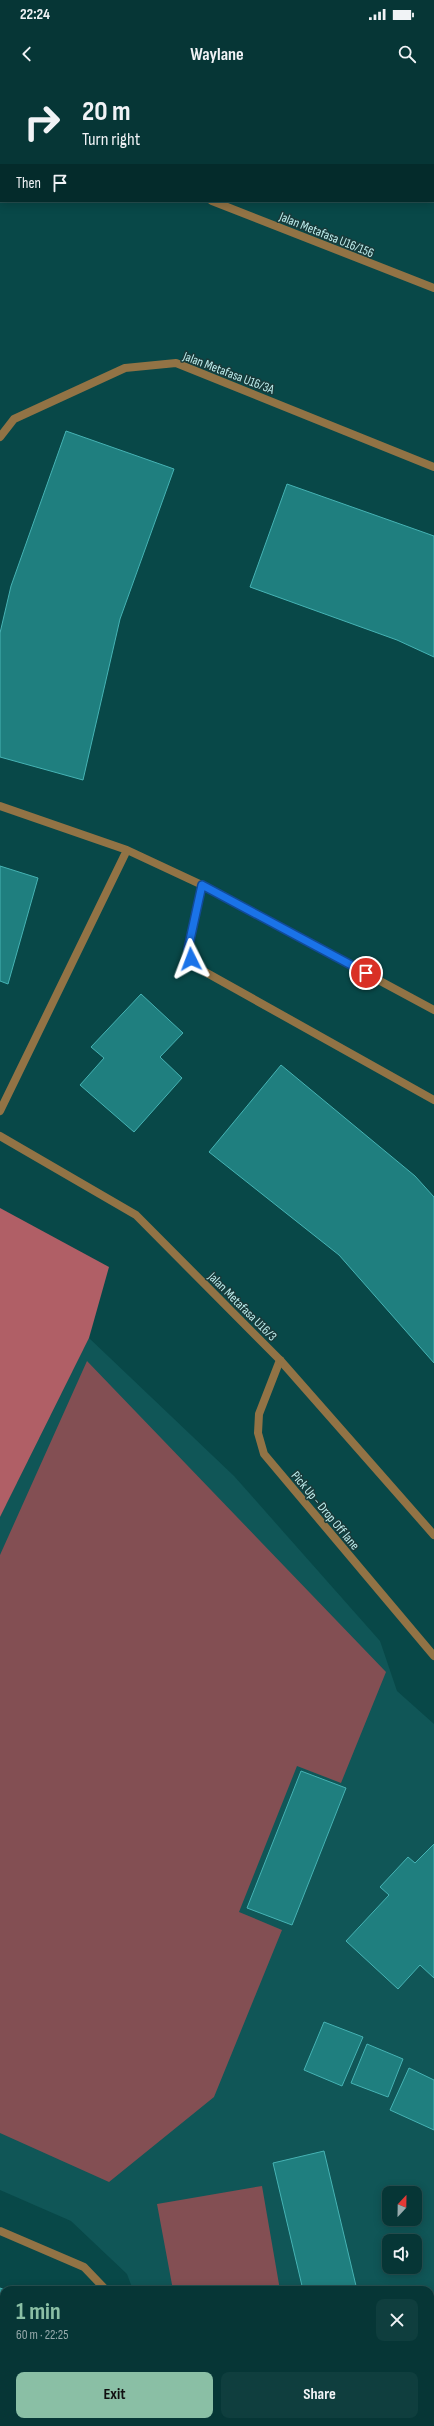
<!DOCTYPE html>
<meta charset="utf-8">
<style>
:root{--surface:#063636;--page:#0f3e3e;--text:#f1f3f6;--muted:#98abad;--line:#275051;--accent:#8abfa5}
body{margin:0;font-family:"Sofia Sans Condensed",sans-serif;background:var(--page);color:var(--text);height:100vh;display:flex;flex-direction:column;font-size:15px;white-space:nowrap}
*{box-sizing:border-box;margin:0}
p{font-size:13px;color:var(--muted)}
.icon{flex:none;width:22px;height:22px;fill:none;stroke:currentColor;stroke-width:2;stroke-linecap:round;stroke-linejoin:round}
.map{position:relative;flex:1;overflow:hidden}
.panel{position:absolute;left:0px;top:2206px;width:434px;height:140px;display:flex;flex-direction:column;background:var(--surface);border-radius:12px 12px 0 0;box-shadow:0 2px 10px #0003,0 0 0 1px var(--line)}
.panel>*{flex:none}
.banner{position:absolute;left:0px;top:0px;width:434px;height:122px;box-shadow:0 2px 10px #0003,0 0 0 1px var(--line);background:#063636;color:var(--text);overflow:hidden}
.needle{width:26px;rotate:22deg}
.controls{position:absolute;left:382px;top:2106px;display:grid;gap:8px}
.controls a{display:grid;place-items:center;width:40px;height:40px;border-radius:8px;background:var(--surface);box-shadow:0 2px 10px #0003,0 0 0 1px var(--line);font-size:20px}
.pin{position:absolute;display:grid;place-items:center;width:34px;height:34px;color:#fff;margin:-17px;border:2px solid #fff;border-radius:50%;box-shadow:0 1px 4px #0007}
.me{position:absolute;width:44px;margin:-22px;rotate:357deg;stroke-linejoin:round;filter:drop-shadow(0 0 3px #0008)}
.turn{display:flex;align-items:center;gap:14px;height:84px;padding:0 16px;font-size:18px}
.turn .icon{width:52px;height:52px;stroke-width:2.5}
.turn b{display:block;font-size:28px;line-height:34px}
.then{display:flex;align-items:center;height:38px;padding:0 16px;background:#0003;gap:8px;font-size:15px}
.round{display:grid;place-items:center;flex:none;width:42px;height:42px;border-radius:8px;background:var(--page)}
.headline{display:flex;align-items:center;justify-content:space-between;height:68px;padding:0 16px}
h1{font-size:24px;font-weight:700;line-height:30px;color:var(--accent)}
.action{display:flex;gap:8px;margin-top:auto;padding:8px 16px}
.action a{flex:1;height:46px;border-radius:8px;background:var(--accent);color:#111;font-size:16px;font-weight:700;line-height:46px;text-align:center}
.action a+a{background:var(--page);color:var(--text)}
.status{display:flex;justify-content:space-between;align-items:center;height:28px;padding:0 20px;background:var(--surface);direction:ltr}
.status svg{height:11px;fill:currentColor}
header{display:flex;justify-content:space-between;align-items:center;height:52px;padding:0 16px;background:var(--surface);font-size:18px;font-weight:700}
.map>svg:first-child{display:block}
.built{fill:#105657;fill-rule:evenodd}
.green{fill:#834f53}
.forest{fill:#b05f66}
.building{fill:#1f7f7f;stroke:#46b3b4}
.lines{fill:none;stroke-linecap:round;stroke-linejoin:round}
.service{stroke:#927345;stroke-width:8}
.minor{stroke:#927345;stroke-width:8}
.tertiary{stroke:#927345;stroke-width:8}
.route-casing{stroke:#114b97;stroke-width:10}
.route{stroke:#1a73e8;stroke-width:7}
.labels{text-anchor:middle;stroke-width:3;stroke-linejoin:round;paint-order:stroke}
.street-label{font-size:13px;fill:#bdedec;stroke:#193a3a}
</style>
<div class="status"><b>22:24</b><svg viewBox="0 0 49 12"><path d="M0 12V9h3v3zM5 12V6h3v6zM10 12V3h3v9zM15 12V0h3v12zM26 1h20v11H26zM47 4h2v5h-2z"/></svg></div>
<header><svg class="icon" aria-label="back" viewBox="0 0 24 24"><path d="M15 5l-7 7 7 7"/></svg>Waylane<svg class="icon" aria-label="search" viewBox="0 0 24 24"><circle cx="10" cy="10" r="6"/><path d="M15 15l6 6"/></svg></header>
<div class="map">
<svg width="434" height="2346" viewBox="0 0 434 2346">
<rect width="100%" height="100%" fill="#084848"/>
<!-- built -->
<path class="built" d="M89 1258 234 1396 380 1561 397 1611 434 1644V2346H145V2342H430V2210H133L127 2194 71 2141 0 2110V1437ZM389 2113H415V2139H389ZM389 2161H415V2187H389Z"/>
<!-- green -->
<path class="green" d="M87 1281 386 1592 341 1703 297 1686 239 1832 282 1850 214 2017 109 2102 0 2053V1475Z
M262 2106 280 2210H173L157 2124Z
M197 2342H296L273 2346H197Z"/>
<!-- forest -->
<path class="forest" d="M0 1128 109 1187 89 1258 0 1437Z"/>
<!-- building -->
<path class="building" d="M353 0H387L386 1Z
M387 0H419L386 1Z
M419 0H434V32L433 1Z
M66 351 174 389 120 539 83 700 0 677V553L11 506Z
M287 404 434 456V577L397 560 250 507Z
M0 786 38 798 8 904 0 901Z
M141 914 183 953 160 977 182 998 134 1052 80 1005 104 978 91 967Z
M281 985 415 1096 434 1117V1283L339 1175 209 1072Z
M301 1691 346 1708 292 1845 247 1828Z
M434 1764V1898L420 1885 398 1909 346 1861 389 1815 380 1807 408 1777 415 1783Z
M324 1942 363 1957 342 2006 304 1990Z
M367 1964 403 1979 388 2017 351 2003Z
M409 1988 434 2000V2050L390 2030Z
M324 2071 357 2210H303L273 2083Z
M0 2208 5 2210 4 2294 0 2293Z
M434 2308V2338L430 2335V2312Z"/>
<g class="lines">
<!-- service -->
<path class="service" d="M433 59H434
M0 357 14 339 125 288 176 283 434 387
M0 726 127 770 202 805 434 930
M202 805 188 869 191 879 198 888 434 1020
M0 1031 127 770
M280 1280 259 1334 258 1353 264 1374 434 1576"/>
<!-- minor -->
<path class="minor" d="M227 1V0
M0 2151 84 2187 106 2210
M124 2346V2342"/>
<!-- tertiary -->
<path class="tertiary" d="M0 34 1 35
M212 121 434 208
M0 1056 136 1135 280 1280 434 1455"/>
</g>
<g class="lines">
<defs>
<path id="route" d="M191 879 188 869 202 805 366 893"/>
</defs>
<!-- route casing -->
<use href="#route" class="route-casing"/>
<!-- route -->
<use href="#route" class="route"/>
</g>
<g class="labels">
<!-- street labels -->
<g class="street-label">
<text transform="translate(327 154) rotate(22)" y="5">Jalan Metafasa U16/156</text>
<text transform="translate(229 292) rotate(21)" y="5">Jalan Metafasa U16/3A</text>
<text transform="translate(243 1226) rotate(45)" y="5">Jalan Metafasa U16/3</text>
<text transform="translate(326 1430) rotate(50)" y="5">Pick Up - Drop Off lane</text>
</g>
</g>
</svg>
<div class="controls">
<a><svg class="needle" viewBox="-14 -14 28 28"><path d="M0-13l5 13h-10z" fill="#e53935"/><path d="M0 13l5-13h-10z" fill="#98abad"/></svg></a>
<a><svg class="icon" aria-label="sound" viewBox="0 0 24 24"><path d="M4 9h4l5-4v14l-5-4H4zM17 9q2 3 0 6"/></svg></a>
</div>
<div class="pin" style="left:366px;top:893px;background:#d93025"><svg class="icon" aria-label="arrive" viewBox="0 0 24 24"><path d="M6 21V4h12l-3 4 3 4H6"/></svg></div>
<svg class="me" style="left:191px;top:879px" viewBox="-20 -20 40 40"><path d="M0-17L14 15 0 8-14 15z" fill="#1a73e8" stroke="#fff" stroke-width="4"/></svg>
<div class="banner">
<div class="turn"><svg class="icon" aria-label="right" viewBox="0 0 24 24"><path d="M7 20v-9h11M14 6l5 5-5 5"/></svg><div><b>20 m</b>Turn right</div></div>
<div class="then">Then<svg class="icon" aria-label="arrive" viewBox="0 0 24 24"><path d="M6 21V4h12l-3 4 3 4H6"/></svg></div>
</div>
<section class="panel">
<div class="headline"><div><h1>1 min</h1><p>60 m · 22:25</p></div><a class="round"><svg class="icon" aria-label="close" viewBox="0 0 24 24"><path d="M6 6l12 12M18 6L6 18"/></svg></a></div>
<div class="action"><a>Exit</a><a>Share</a></div>
</section>
</div>
